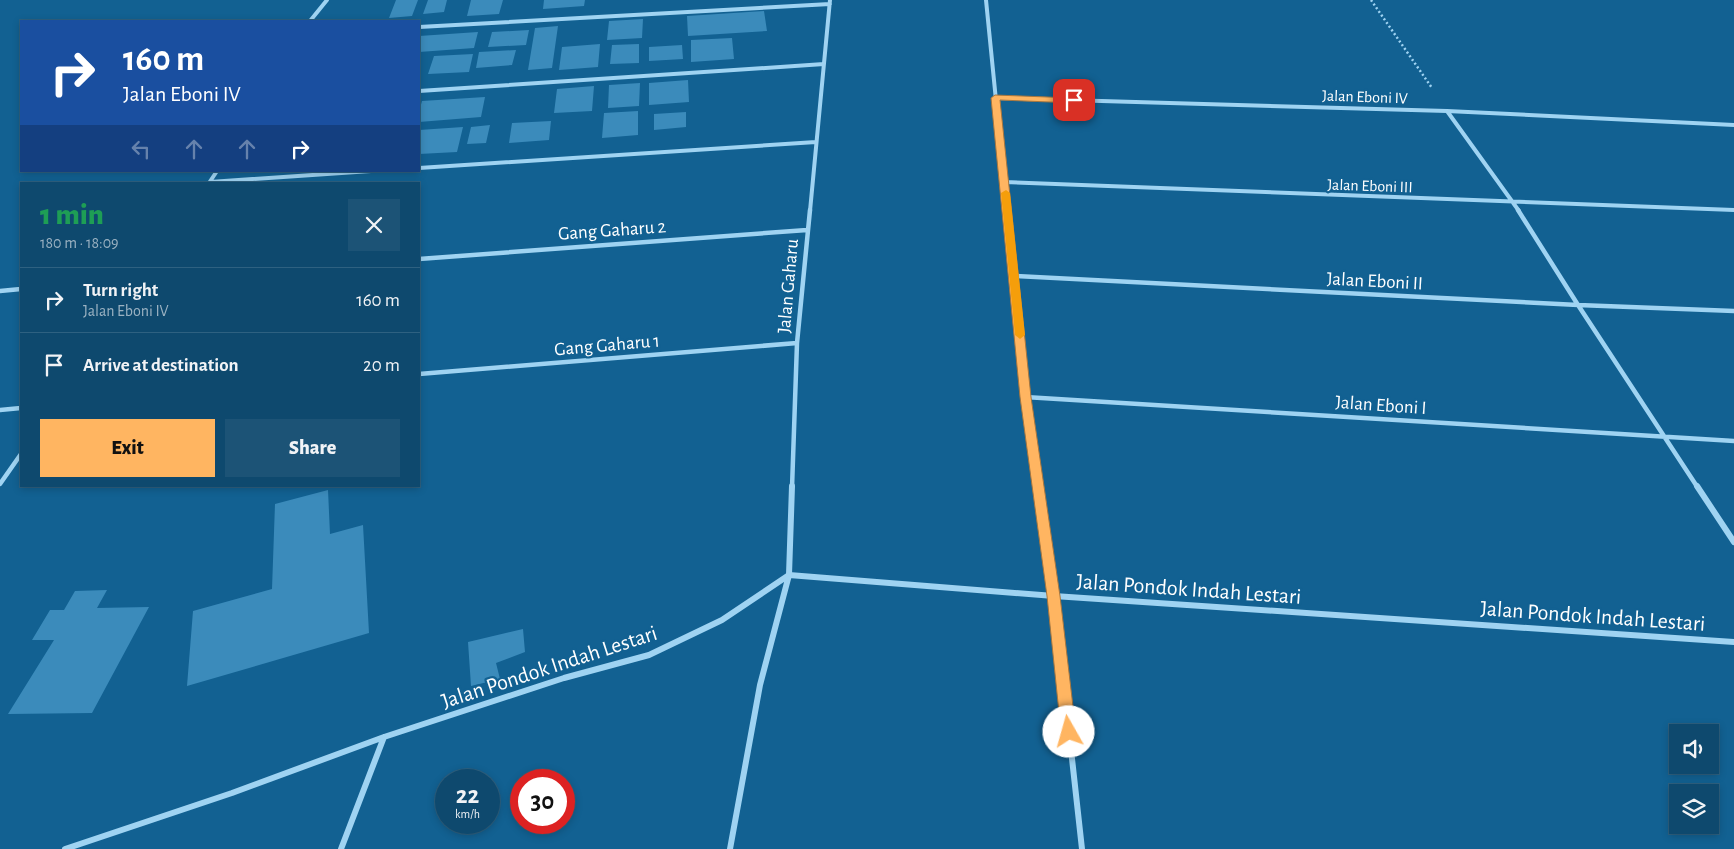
<!DOCTYPE html>
<meta charset="utf-8">
<style>
:root{--surface:#0e496e;--page:#1c5376;--text:#f1f3f6;--muted:#9bb2c2;--line:#2e6181;--accent:#ffb561}
body{margin:0;font-family:"Alegreya Sans",sans-serif;background:var(--page);color:var(--text);height:100vh;display:flex;flex-direction:column;font-size:19px;white-space:nowrap}
*{box-sizing:border-box;margin:0}
p{font-size:16px;color:var(--muted)}
.icon{flex:none;width:28px;height:28px;fill:none;stroke:currentColor;stroke-width:2;stroke-linecap:round;stroke-linejoin:round}
.map{position:relative;flex:1;overflow:hidden}
.sheet{position:absolute;left:20px;top:182px;width:400px;height:305px;display:flex;flex-direction:column;background:var(--surface);border-radius:0px;box-shadow:0 2px 8px #0003,0 0 0 1px var(--line)}
.sheet>*{flex:none}
.banner{position:absolute;left:20px;top:20px;width:400px;height:152px;border-radius:0px;box-shadow:0 2px 8px #0003,0 0 0 1px var(--line);background:#1a4fa0;color:#fff;overflow:hidden}
.controls{position:absolute;left:1669px;top:724px;display:grid;gap:10px}
.controls a{display:grid;place-items:center;width:50px;height:50px;border-radius:0px;background:var(--surface);box-shadow:0 2px 8px #0003,0 0 0 1px var(--line);font-size:25px}
.speed{position:absolute;left:435px;top:769px;display:flex;gap:10px;font-size:25px;font-weight:700;text-align:center}
.speed>*{display:grid;place-content:center;width:65px;height:65px;border-radius:50%;background:var(--surface);box-shadow:0 2px 8px #0003,0 0 0 1px var(--line);line-height:1}
.speed small{font-size:12px;font-weight:400}
.speed .limit{border:8px solid #d22;background:#fff;color:#111}
.pin{position:absolute;display:grid;place-items:center;width:42px;height:42px;color:#fff;margin:-21px;border-radius:10px;box-shadow:0 2px 8px #0006}
.me{position:absolute;width:55px;margin:-28px;rotate:353deg;stroke-linejoin:round;filter:drop-shadow(0 0 4px #0008)}
.turn{display:flex;align-items:center;gap:18px;height:105px;padding:0 20px;font-size:22px}
.turn .icon{width:65px;height:65px;stroke-width:2.5}
.turn b{display:block;font-size:35px;line-height:42px}
.lanes{display:flex;align-items:center;height:48px;padding:0 20px;background:#0003;justify-content:center;gap:25px;direction:ltr}
.lanes .off{opacity:.35}
.round{display:grid;place-items:center;flex:none;width:52px;height:52px;border-radius:0px;background:var(--page)}
.overview{display:flex;align-items:center;justify-content:space-between;height:85px;padding:0 20px}
h1{font-size:30px;font-weight:800;line-height:38px;color:#1e9e55}
.action{display:flex;gap:10px;margin-top:auto;padding:10px 20px}
.action a{flex:1;height:58px;border-radius:0px;background:var(--accent);color:#111;font-size:20px;font-weight:800;line-height:58px;text-align:center}
.action a+a{background:var(--page);color:var(--text)}
ul{padding:0;list-style:none}
li{display:flex;align-items:center;gap:15px;height:65px;padding:0 20px;border-top:1px solid var(--line)}
li div{flex:1}
li b{display:block;font-size:19px}
li em{font-style:normal}
.map>svg:first-child{display:block}
.building{fill:#3b8bbb}
.lines{fill:none;stroke-linecap:round;stroke-linejoin:round}
.path{stroke:#9fd3f2;stroke-width:2.5;stroke-dasharray:2 2.5;stroke-linecap:butt}
.street-far2{stroke:#9fd3f2;stroke-width:4}
.street-far1{stroke:#9fd3f2;stroke-width:4.5}
.street{stroke:#9fd3f2;stroke-width:6}
.route{fill:#ffb561;stroke:#a6763f}
.slow{fill:#f59e0b}
.labels{text-anchor:middle;stroke-width:4.5;stroke-linejoin:round;paint-order:stroke}
.far-street-label{font-size:16px;fill:#fff;stroke:#126192}
.street-label{font-size:19px;fill:#fff;stroke:#126192}
.near-street-label{font-size:22px;fill:#fff;stroke:#126192}
</style>
<div class="map">
<svg width="1734" height="849" viewBox="0 0 1734 849">
<rect width="100%" height="100%" fill="#126192"/>
<!-- building -->
<path class="building" d="M396 0H418L412 16 389 18Z
M428 0H447L444 12 423 14Z
M471 0H503L499 14 467 16Z
M544 0H585L584 6 543 9Z
M764 11 767 31 688 36 687 16Z
M643 19 642 38 607 40 609 21Z
M558 26 552 68 528 70 535 28Z
M529 30 526 45 488 47 492 32Z
M478 32 474 48 419 52V36Z
M732 38 734 59 691 62V40Z
M600 44 598 67 559 70 562 47Z
M639 44V63L610 64 612 45Z
M682 45 683 59 649 61V47Z
M516 50 512 65 476 68 479 52Z
M473 54 469 72 428 74 434 56Z
M688 80 689 102 649 105V83Z
M640 83 639 106 608 108 609 85Z
M594 86 592 111 554 113 557 89Z
M485 97 481 117 419 122V112L422 101Z
M638 111V135L602 138 604 113Z
M686 112V127L654 130V114Z
M551 121 549 140 509 143 512 123Z
M490 125 486 143 467 144 471 127Z
M463 127 457 152 419 154V130Z
M328 490 330 534 363 525 369 633 187 686 193 611 272 589 275 504Z
M107 590 97 608 149 607 92 713 8 714 54 640H32L50 610H64L75 591Z
M523 629 525 652 496 663 500 679 471 686 468 642Z"/>
<g class="lines">
<!-- path -->
<path class="path" d="M1371 0 1432 88"/>
<!-- street-far2 -->
<path class="street-far2" d="M986 0 1007 211
M310 21 327 0
M419 27 830 4
M419 91 824 64
M995 98 1447 111 1734 125
M1447 111 1519 211
M419 168 816 142
M210 182 371 171
M1005 182 1734 210
M209 183 217 171
M810 211 830 0"/>
<!-- street-far1 -->
<path class="street-far1" d="M1007 210 1025 397 1038 488
M1518 210 1578 305 1698 488
M419 259 807 230
M1014 276 1578 305 1734 311
M0 291 21 289
M419 374 797 343
M1025 397 1734 441
M0 410 21 408
M0 484 21 454
M792 488 797 343 810 210"/>
<!-- street -->
<path class="street" d="M1038 486 1054 596 1082 849
M1697 486 1734 542
M65 849 232 793 384 737 564 678 649 655 722 620 789 575 1054 596 1734 642
M341 849 384 737
M730 849 760 685 789 575 792 486"/>
</g>
<!-- route -->
<path class="route" d="M995 95 1074 98 1078 100 1074 103 1000 100 1031 397 1060 596 1076 732 1074 737 1069 739 1064 737 1061 732 1047 596 1020 397 991 98Z"/>
<!-- slow -->
<path class="slow" d="M1006 190 1010 193 1025 335 1020 339 1015 335 1001 193Z"/>
<g class="labels">
<!-- far-street labels -->
<g class="far-street-label">
<text transform="translate(1365 96) rotate(2)" y="6">Jalan Eboni IV</text>
<text transform="translate(1370 185) rotate(2)" y="6">Jalan Eboni III</text>
</g>
<!-- street labels -->
<g class="street-label">
<text transform="translate(612 229) rotate(-4)" y="7">Gang Gaharu 2</text>
<text transform="translate(1375 280) rotate(3)" y="7">Jalan Eboni II</text>
<text transform="translate(787 286) rotate(-85)" y="7">Jalan Gaharu</text>
<text transform="translate(607 344) rotate(-5)" y="7">Gang Gaharu 1</text>
<text transform="translate(1381 404) rotate(4)" y="7">Jalan Eboni I</text>
</g>
<!-- near-street labels -->
<g class="near-street-label">
<text transform="translate(1189 588) rotate(4)" y="8">Jalan Pondok Indah Lestari</text>
<text transform="translate(1593 615) rotate(4)" y="8">Jalan Pondok Indah Lestari</text>
<text transform="translate(549 666) rotate(-18)" y="8">Jalan Pondok Indah Lestari</text>
</g>
</g>
</svg>
<div class="controls">
<a><svg class="icon" aria-label="sound" viewBox="0 0 24 24"><path d="M4 9h4l5-4v14l-5-4H4zM17 9q2 3 0 6"/></svg></a>
<a><svg class="icon" aria-label="layers" viewBox="0 0 24 24"><path d="M12 4l9 5-9 5-9-5zM3 14l9 5 9-5"/></svg></a>
</div>
<div class="speed"><div>22<small>km/h</small></div><div class="limit">30</div></div>
<div class="pin" style="left:1074px;top:100px;background:#d93025"><svg class="icon" aria-label="arrive" viewBox="0 0 24 24"><path d="M6 21V4h12l-3 4 3 4H6"/></svg></div>
<svg class="me" style="left:1069px;top:732px" viewBox="-20 -20 40 40"><circle r="19" fill="#fff"/><path d="M0-13L10 11 0 6-10 11z" fill="#ffb561"/></svg>
<div class="banner">
<div class="turn"><svg class="icon" aria-label="right" viewBox="0 0 24 24"><path d="M7 20v-9h11M14 6l5 5-5 5"/></svg><div><b>160 m</b>Jalan Eboni IV</div></div>
<div class="lanes"><svg class="icon off" aria-label="left" viewBox="0 0 24 24"><path d="M17 20v-9H6M10 6l-5 5 5 5"/></svg><svg class="icon off" aria-label="ahead" viewBox="0 0 24 24"><path d="M12 20V5M6 11l6-6 6 6"/></svg><svg class="icon off" aria-label="ahead" viewBox="0 0 24 24"><path d="M12 20V5M6 11l6-6 6 6"/></svg><svg class="icon" aria-label="right" viewBox="0 0 24 24"><path d="M7 20v-9h11M14 6l5 5-5 5"/></svg></div>
</div>
<section class="sheet">
<div class="overview"><div><h1>1 min</h1><p>180 m · 18:09</p></div><a class="round"><svg class="icon" aria-label="close" viewBox="0 0 24 24"><path d="M6 6l12 12M18 6L6 18"/></svg></a></div>
<ul>
<li><svg class="icon" aria-label="right" viewBox="0 0 24 24"><path d="M7 20v-9h11M14 6l5 5-5 5"/></svg><div><b>Turn right</b><p>Jalan Eboni IV</p></div><em>160 m</em></li>
<li><svg class="icon" aria-label="arrive" viewBox="0 0 24 24"><path d="M6 21V4h12l-3 4 3 4H6"/></svg><div><b>Arrive at destination</b></div><em>20 m</em></li>
</ul>
<div class="action"><a>Exit</a><a>Share</a></div>
</section>
</div>
